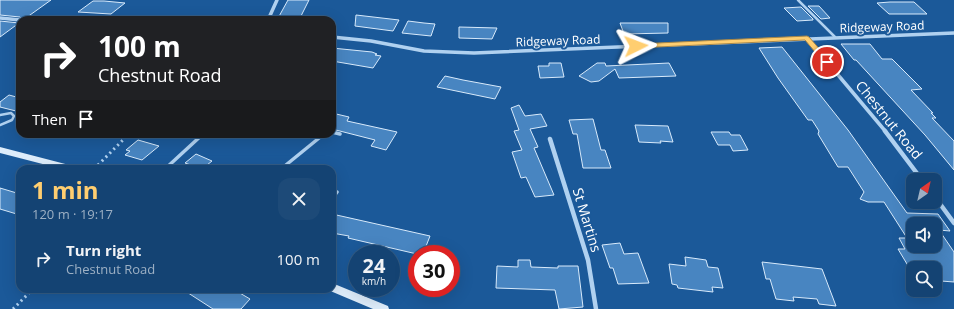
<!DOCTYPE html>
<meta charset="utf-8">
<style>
:root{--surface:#144373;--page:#1d4a78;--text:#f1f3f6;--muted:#9db0c4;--line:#335c85;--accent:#ffce70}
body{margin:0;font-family:"Open Sans",sans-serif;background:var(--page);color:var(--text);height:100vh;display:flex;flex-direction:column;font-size:15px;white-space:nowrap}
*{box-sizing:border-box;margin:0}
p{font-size:13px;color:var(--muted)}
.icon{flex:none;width:22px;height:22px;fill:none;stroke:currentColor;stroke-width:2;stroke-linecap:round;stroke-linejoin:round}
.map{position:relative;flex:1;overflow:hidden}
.details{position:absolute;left:16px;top:165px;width:320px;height:128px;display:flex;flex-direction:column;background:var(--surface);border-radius:12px;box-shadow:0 4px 16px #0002,0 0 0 1px var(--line)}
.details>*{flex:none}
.banner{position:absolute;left:16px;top:16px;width:320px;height:122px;border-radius:12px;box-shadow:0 4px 16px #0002,0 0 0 1px var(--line);background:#202124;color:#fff;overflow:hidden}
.needle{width:26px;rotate:34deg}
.controls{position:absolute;left:906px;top:173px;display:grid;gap:8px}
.controls a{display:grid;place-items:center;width:36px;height:36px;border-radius:8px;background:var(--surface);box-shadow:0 4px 16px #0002,0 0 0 1px var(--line);font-size:20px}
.speed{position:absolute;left:348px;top:245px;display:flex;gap:8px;font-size:20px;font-weight:700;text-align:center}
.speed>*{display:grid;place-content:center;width:52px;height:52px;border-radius:50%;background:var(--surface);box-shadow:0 4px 16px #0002,0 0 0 1px var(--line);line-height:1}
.speed small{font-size:10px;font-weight:400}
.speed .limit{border:6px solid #d22;background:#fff;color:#111}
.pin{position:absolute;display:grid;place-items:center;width:34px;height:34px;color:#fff;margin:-17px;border:2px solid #fff;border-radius:50%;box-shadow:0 1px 4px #0007}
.me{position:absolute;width:44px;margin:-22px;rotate:87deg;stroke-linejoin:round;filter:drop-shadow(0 0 3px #0008)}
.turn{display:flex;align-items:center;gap:14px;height:84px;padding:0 16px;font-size:18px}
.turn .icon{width:52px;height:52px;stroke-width:2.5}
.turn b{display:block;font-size:28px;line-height:34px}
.then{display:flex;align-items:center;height:38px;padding:0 16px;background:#0003;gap:8px;font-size:15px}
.round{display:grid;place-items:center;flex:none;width:42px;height:42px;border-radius:12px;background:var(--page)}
.head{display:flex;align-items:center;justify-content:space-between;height:68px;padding:0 16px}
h1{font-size:24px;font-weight:700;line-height:30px;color:var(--accent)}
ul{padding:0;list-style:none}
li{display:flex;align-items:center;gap:12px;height:52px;padding:0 16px}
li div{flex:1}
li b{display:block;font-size:15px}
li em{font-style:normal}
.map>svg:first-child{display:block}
.building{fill:#4885c1;stroke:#d8eafb;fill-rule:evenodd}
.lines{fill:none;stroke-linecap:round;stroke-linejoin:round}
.path{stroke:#b0d1f0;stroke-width:3;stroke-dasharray:2 3.5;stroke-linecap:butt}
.lane-far1{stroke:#b0d1f0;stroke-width:2.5}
.lane{stroke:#b0d1f0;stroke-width:3.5}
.street-far1{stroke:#b0d1f0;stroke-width:3.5}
.street{stroke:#b0d1f0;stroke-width:4.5}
.secondary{fill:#deedfb;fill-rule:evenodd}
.route{fill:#ffce70;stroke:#a68649}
.labels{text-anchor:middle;stroke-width:4;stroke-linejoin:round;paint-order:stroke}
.far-street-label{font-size:12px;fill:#fff;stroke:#1b5999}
.street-label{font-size:14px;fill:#fff;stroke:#1b5999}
</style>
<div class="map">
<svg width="954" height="309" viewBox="0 0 954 309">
<rect width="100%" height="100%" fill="#1b5999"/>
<!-- building -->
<path class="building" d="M0 0H51L23 20 20 17 0 15Z
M288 0H309L299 20H277Z
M93 1H104L125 3 111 14 78 12Z
M890 2H914L927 14H889L877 3Z
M808 6H819L830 18 821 19Z
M801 7 813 19V20L797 21 784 8Z
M356 15 399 20 393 31 355 26Z
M0 21 19 23 0 37Z
M408 21 424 23 435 24 431 36 402 33Z
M620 23H668V33L624 34Z
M459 27 497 28 492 39 459 38Z
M841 44H870L882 59H892L922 89 911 90 933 113H931L936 118H932L954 141V170L925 135 856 60H854Z
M782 47 848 130 907 213 938 214 950 231 939 230 954 252V282L941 281 938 276H935V268H913V274L898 249H905L899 238H907L884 202H868L860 199 864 192 848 167H838L818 134 819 131 812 120H808L778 78 759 48ZM913 224H935V246H913Z
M332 48 372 52 377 54 375 55 381 56 373 68 332 61Z
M549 63H561L564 77 540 78 538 66H549Z
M597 63H605L606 66 669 63 676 76 619 78 615 69 599 81 591 82 579 76Z
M445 76 463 80 501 87 495 99 437 87Z
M9 95 20 98V112L0 107V102Z
M519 105 525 116 541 114 547 126 530 129 538 147 534 148 554 195 535 197 526 177 521 178 512 152 522 150 514 131 519 130 511 108Z
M332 113 349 117 347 121 397 132 386 150 371 146 375 140 332 129Z
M593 119 601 150H605L611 168H583L577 134H573L569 120Z
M635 125 668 126 673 142 660 141 661 143 639 142Z
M711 132H729L731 135H740L748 150 733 151 730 145H718Z
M138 140 159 146 142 160 125 155 130 151 126 150Z
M196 154 212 161 202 169 185 163Z
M0 188 20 194V215L0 209Z
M332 214 430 236 423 254H417L348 238 349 236 332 233Z
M620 243 624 254 638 253 649 283 618 284 613 268H610L602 245Z
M685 257 706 260 708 267 718 268 723 288 712 287 713 292 678 288 677 285 672 284 669 264 686 266Z
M518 260H530L531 267 558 268V266H578L583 307 559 309 555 290 496 288 497 266 518 267Z
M762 262 822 269 836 306 819 304 817 299 793 297 794 301 776 299 770 279H766Z
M182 289H233L250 299 241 309H213Z"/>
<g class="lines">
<!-- path -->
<path class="path" d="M94 169 129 134
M13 309 33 289"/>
<!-- lane-far1 -->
<path class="lane-far1" d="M798 0 835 37
M0 115 11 113 14 116 12 120 0 125"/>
<!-- lane -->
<path class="lane" d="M332 132 340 134
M165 169 203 134
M281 169 324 134
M332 199 337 192"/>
<!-- street-far1 -->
<path class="street-far1" d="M0 18 20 20
M268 20 277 0
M332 37 371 41 424 51 474 53 954 33
M807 38 886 132"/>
<!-- street -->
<path class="street" d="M885 131 922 180
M550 139 588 260 596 309
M935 197 954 223"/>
<!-- secondary -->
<path class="secondary" d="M0 147 73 166 76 167 77 169H62L0 153Z
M332 283 388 306 389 309H373L328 290V289H332Z"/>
</g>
<!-- route -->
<path class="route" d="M807 36 809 37 830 61V64H825L805 40 636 48 632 46 636 44Z"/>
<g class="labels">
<!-- far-street labels -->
<g class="far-street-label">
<text transform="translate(882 27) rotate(-2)" y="4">Ridgeway Road</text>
<text transform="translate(558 41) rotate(-2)" y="4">Ridgeway Road</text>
</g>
<!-- street labels -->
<g class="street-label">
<text transform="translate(889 120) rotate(51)" y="5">Chestnut Road</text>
<text transform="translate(587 220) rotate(73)" y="5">St Martins</text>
</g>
</g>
</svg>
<div class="controls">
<a><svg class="needle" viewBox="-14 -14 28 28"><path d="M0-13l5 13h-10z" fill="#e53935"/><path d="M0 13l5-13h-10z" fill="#9db0c4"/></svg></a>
<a><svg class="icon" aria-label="sound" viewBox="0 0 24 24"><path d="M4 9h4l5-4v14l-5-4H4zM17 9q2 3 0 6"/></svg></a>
<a><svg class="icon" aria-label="search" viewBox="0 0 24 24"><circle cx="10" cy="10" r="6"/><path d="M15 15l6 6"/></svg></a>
</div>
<div class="speed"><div>24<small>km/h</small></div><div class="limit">30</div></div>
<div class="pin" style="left:827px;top:62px;background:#d93025"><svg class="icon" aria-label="arrive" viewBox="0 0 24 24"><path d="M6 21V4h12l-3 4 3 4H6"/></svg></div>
<svg class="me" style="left:636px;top:46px" viewBox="-20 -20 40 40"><path d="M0-17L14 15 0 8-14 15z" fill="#ffce70" stroke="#fff" stroke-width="4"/></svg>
<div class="banner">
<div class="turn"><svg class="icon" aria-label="right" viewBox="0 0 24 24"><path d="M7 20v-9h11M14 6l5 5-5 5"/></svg><div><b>100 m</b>Chestnut Road</div></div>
<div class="then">Then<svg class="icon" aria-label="arrive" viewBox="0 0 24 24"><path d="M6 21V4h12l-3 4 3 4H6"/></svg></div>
</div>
<section class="details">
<div class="head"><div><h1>1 min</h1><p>120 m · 19:17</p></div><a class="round"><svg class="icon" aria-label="close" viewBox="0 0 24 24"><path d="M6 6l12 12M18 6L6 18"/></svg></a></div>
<ul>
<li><svg class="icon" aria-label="right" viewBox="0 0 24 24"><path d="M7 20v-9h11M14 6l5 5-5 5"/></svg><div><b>Turn right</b><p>Chestnut Road</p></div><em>100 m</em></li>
</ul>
</section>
</div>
